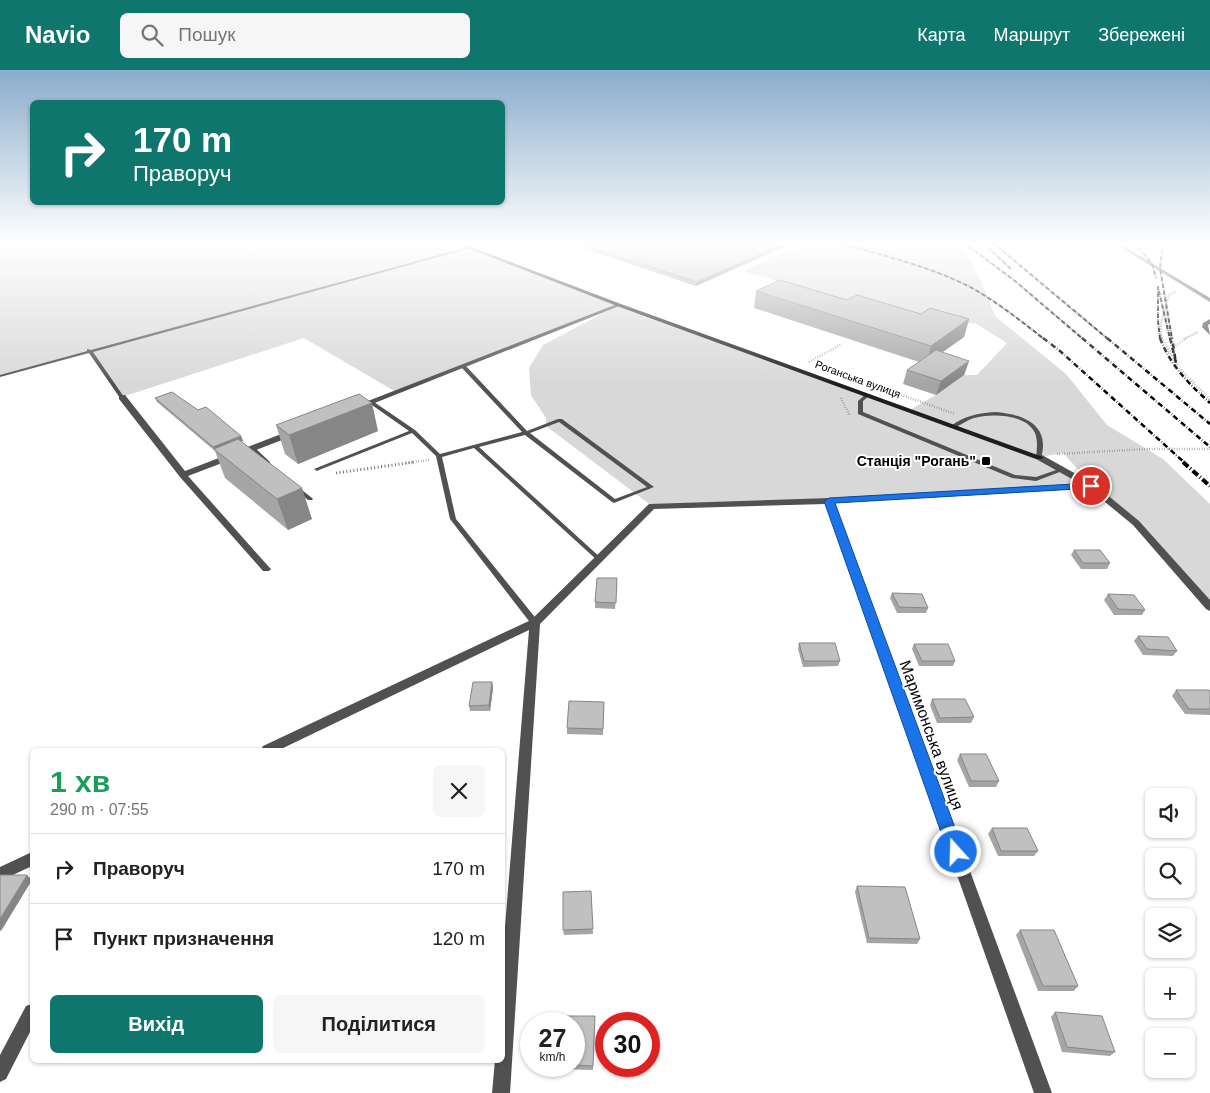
<!DOCTYPE html>
<html lang="uk">
<meta charset="utf-8">
<style>
:root{--surface:#fff;--page:#f6f6f6;--text:#222;--muted:#767676;--line:#e0e0e0;--accent:#0f766e}
body{margin:0;font-family:Helvetica,sans-serif;background:var(--page);color:var(--text);height:100vh;display:flex;flex-direction:column;font-size:19px;white-space:nowrap}
*{box-sizing:border-box;margin:0}
p{font-size:16px;color:var(--muted)}
.icon{flex:none;width:28px;height:28px;fill:none;stroke:currentColor;stroke-width:2;stroke-linecap:round;stroke-linejoin:round}
.map{position:relative;flex:1;overflow:hidden}
.sheet{position:absolute;left:30px;top:678px;width:475px;height:315px;display:flex;flex-direction:column;background:var(--surface);border-radius:8px;box-shadow:0 1px 4px #0004}
.sheet>*{flex:none}
.top-card{position:absolute;left:30px;top:30px;width:475px;height:105px;border-radius:8px;box-shadow:0 1px 4px #0004;background:#0f766e;color:#fff;overflow:hidden}
.buttons{position:absolute;left:1145px;top:718px;display:grid;gap:10px}
.buttons a{display:grid;place-items:center;width:50px;height:50px;border-radius:8px;background:var(--surface);box-shadow:0 1px 4px #0004;font-size:25px}
.speed{position:absolute;left:520px;top:942px;display:flex;gap:10px;font-size:25px;font-weight:700;text-align:center}
.speed>*{display:grid;place-content:center;width:65px;height:65px;border-radius:50%;background:var(--surface);box-shadow:0 1px 4px #0004;line-height:1}
.speed small{font-size:12px;font-weight:400}
.speed .limit{border:8px solid #d22;background:#fff;color:#111}
.pin{position:absolute;display:grid;place-items:center;width:42px;height:42px;color:#fff;margin:-21px;border:2px solid #fff;border-radius:50%;box-shadow:0 1px 5px #0007}
.me{position:absolute;width:55px;margin:-28px;rotate:340deg;stroke-linejoin:round;filter:drop-shadow(0 0 4px #0008)}
.turn{display:flex;align-items:center;gap:18px;height:105px;padding:0 20px;font-size:22px}
.turn .icon{width:65px;height:65px;stroke-width:2.5}
.turn b{display:block;font-size:35px;line-height:42px}
.round{display:grid;place-items:center;flex:none;width:52px;height:52px;border-radius:8px;background:var(--page)}
.summary{display:flex;align-items:center;justify-content:space-between;height:85px;padding:0 20px}
h1{font-size:30px;font-weight:700;line-height:38px;color:#1e9e55}
.button{display:flex;gap:10px;margin-top:auto;padding:10px 20px}
.button a{flex:1;height:58px;border-radius:8px;background:var(--accent);color:#fff;font-size:20px;font-weight:700;line-height:58px;text-align:center}
.button a+a{background:var(--page);color:var(--text)}
ul{padding:0;list-style:none}
li{display:flex;align-items:center;gap:15px;height:70px;padding:0 20px;border-top:1px solid var(--line)}
li div{flex:1}
li b{display:block;font-size:19px}
li em{font-style:normal}
header{display:flex;align-items:center;gap:30px;box-sizing:border-box;height:70px;padding:0 25px;background:var(--accent);color:#fff}
header strong{font-size:24px}
nav{display:flex;gap:28px;margin-inline-start:auto;font-size:18px}
.search{width:350px;height:45px;background:var(--page);display:flex;align-items:center;gap:12px;box-sizing:border-box;padding:0 18px;border-radius:8px;color:var(--muted);font-size:19px}
.map>svg:first-child{display:block}
.green{fill:#d8d8d8}
.lines{fill:none;stroke-linecap:round;stroke-linejoin:round}
.path-far2{stroke:#737373;stroke-width:2;stroke-dasharray:0.5 1;stroke-linecap:butt}
.path-far1{stroke:#737373;stroke-width:2.5;stroke-dasharray:0.5 2;stroke-linecap:butt}
.path{stroke:#737373;stroke-width:3;stroke-dasharray:1 2.5;stroke-linecap:butt}
.service{fill:#515151;fill-rule:evenodd}
.minor{fill:#515151;fill-rule:evenodd}
.tertiary{fill:#515151;fill-rule:evenodd}
.secondary{fill:#1e1e1e;fill-rule:evenodd}
.rail-far2{stroke:#000;stroke-width:2;stroke-dasharray:4.5 1 0.5 1;stroke-linecap:butt}
.rail-far1{stroke:#000;stroke-width:2.5;stroke-dasharray:5.5 2 0.5 2;stroke-linecap:butt}
.rail{stroke:#000;stroke-width:4;stroke-dasharray:7 2.5 1 2.5;stroke-linecap:butt}
.wall{fill:#a5a5a5}
.shaded-wall{fill:#868686}
.building{fill:#c0c0c0;stroke:#868686}
.route{fill:#1a73e8;stroke:#114b97}
.poi-dot{fill:#000;stroke:#fff;stroke-width:2}
.labels{text-anchor:middle;stroke-width:4;stroke-linejoin:round;paint-order:stroke}
.far-street-label{font-size:11px;fill:#000;stroke:#fff}
.poi-label{font-size:14px;font-weight:bold;fill:#000;stroke:#fff;text-anchor:end}
.near-street-label{font-size:16px;fill:#000;stroke:#fff}
</style>
<header>
<strong>Navio</strong>
<div class="search"><svg class="icon" aria-label="search" viewBox="0 0 24 24"><circle cx="10" cy="10" r="6"/><path d="M15 15l6 6"/></svg>Пошук</div>
<nav><a>Карта</a><a>Маршрут</a><a>Збережені</a></nav>
</header>
<div class="map">
<svg width="1210" height="1023" viewBox="0 0 1210 1023">
<rect width="100%" height="100%" fill="#fff"/>
<!-- green -->
<path class="green" d="M6 172H433L455 182 469 178 619 235 910 340 936 325 964 305H977L1007 273 975 253 943 255 913 251 743 201 807 172H960L982 213 995 246 1066 304 1107 355 1163 389 1210 434V537L1136 453 1083 405 1063 383 1040 387 1091 416 652 436 546 356V348L531 325 529 298 543 275 613 238 396 322 304 268 122 327 89 280 0 306V173Z"/>
<g class="lines">
<!-- path-far2 -->
<path class="path-far2" d="M429 172 440 176
M1162 269C1158 253 1165 241 1169 225L1177 221
M1184 269 1198 262"/>
<!-- path-far1 -->
<path class="path-far1" d="M1162 268 1179 298 1210 330
M1168 282 1186 268
M809 292 842 274
M826 298 955 344
M841 328 850 346
M1057 384 1147 379H1210
M406 393 429 390"/>
<!-- path -->
<path class="path" d="M336 403 415 392"/>
<!-- service -->
<path class="service" d="M468 177 471 178 93 282 124 327V328H120L89 283 0 307V305L87 281V279L91 280Z
M461 295H465L527 361 558 349H562L654 417 614 433 612 432 525 365 479 377 602 489 603 490 602 491H598L474 378 442 387 456 449 538 551 539 553 538 555H532L450 449 436 386 412 363 319 400 317 401 314 399 409 361 369 333 368 332 371 330 415 360 440 384 522 362 461 297ZM559 352 647 417 615 429 530 363Z
M866 324 870 325 863 331V342L1015 405 1036 407 1062 398 1065 400 1036 411 1012 408 858 344V331Z
M995 342C1022 344 1051 354 1041 388H1037L1036 387C1037 379 1038 371 1035 363 1027 344 991 343 974 348 966 350 960 357 952 357L951 356C964 346 978 343 995 342Z
M252 376 254 377 270 392V394H266L250 379 249 378Z
M297 416 312 428 313 429 312 430H308L295 419 294 418 295 417Z"/>
<!-- minor -->
<path class="minor" d="M1112 172H1117L1210 228V232Z
M617 234 622 235 362 338H356L355 336Z
M1210 249V254L1208 255 1210 265 1202 257 1203 253Z
M119 325H125L185 401 289 361H295V365L188 406 269 497 271 499 269 501H263L180 407 119 329Z
M1091 413 1094 414 1095 416 1094 418 834 433 1052 1023H1034L826 434 654 439 540 554 510 1023H492L495 990H502V894L529 560 279 680H261L263 676 531 550 649 434 829 428Z
M32 782V796L0 811V797Z
M32 934V958L6 1009 0 1012V985L26 936Z"/>
<!-- tertiary -->
<path class="tertiary" d="M1036 385H1042L1094 414 1139 451 1210 530V541L1206 539 1133 455 1088 418 1036 389Z"/>
<!-- secondary -->
<path class="secondary" d="M452 172H458L621 234 1043 387 1042 389H1036L617 236Z"/>
<!-- rail-far2 -->
<path class="rail-far2" d="M837 172C880 185 933 197 972 218 997 232 1021 251 1044 269
M963 172 1015 211 1083 269
M982 172 1011 199
M992 172 1108 269
M1134 172 1152 194 1156 208
M1163 172 1160 198 1172 269
M1160 269 1158 251V217L1170 269"/>
<!-- rail-far1 -->
<path class="rail-far1" d="M1043 268 1060 281 1185 393
M1082 268 1210 377
M1107 268 1210 354
M1160 268C1170 295 1189 314 1210 333
M1170 268 1176 293 1172 268"/>
<!-- rail -->
<path class="rail" d="M1183 392 1210 416"/>
</g>
<!-- wall -->
<path class="wall" d="M564 172H795L696 216Z
M756 221 847 230 921 244 969 249 964 267 942 282 969 291 964 305 936 325 903 314 907 300 919 292 754 238Z
M155 328 198 340 241 366 243 371 241 372 312 449 288 460 225 408 215 381 157 332Z
M276 355 378 361 298 394 285 384Z
M1074 480 1110 493 1107 499H1081L1071 485Z
M617 508 615 539 595 538V532Z
M892 523 928 538 926 543H897L890 528Z
M1108 524 1145 540 1142 545H1114L1104 530Z
M1138 566 1177 581 1173 586 1143 585 1134 571Z
M799 573 840 591 838 596 803 597 798 579Z
M914 574 955 591 953 596H919L912 579Z
M492 612 493 618 490 641H470L469 636Z
M1176 620 1210 622V645L1185 644 1172 626Z
M932 629 974 647 971 653H937L930 635Z
M604 632 603 665 567 664V658Z
M960 684 999 711 996 717H969L957 690Z
M992 758 1038 781 1034 786H998L988 764Z
M857 816 920 869 917 874 867 873 855 822Z
M591 821 593 864 564 865 563 860Z
M1020 860 1078 916 1074 921H1038L1016 865Z
M1055 942 1115 982 1110 986 1062 982 1051 947Z
M595 946 593 1000 559 999 558 996H574V954Z"/>
<!-- shaded-wall -->
<path class="shaded-wall" d="M787 172H795L696 216 697 212Z
M969 249 964 267 926 294 931 276Z
M969 291 964 305 936 325 941 311Z
M372 333 378 361 298 394 289 365Z
M241 366 243 371 217 381 214 379 213 377Z
M302 418 312 449 288 460 277 429Z
M492 612 493 618 490 641 489 635Z
M27 805 32 810 1 861 0 860V849Z"/>
<!-- building -->
<path class="building" d="M576 172H787L697 212Z
M780 210 847 230 857 225 921 244 930 238 969 249 931 276 756 221Z
M936 280 969 291 941 311 907 300Z
M172 322 198 340 206 337 241 366 213 377 155 328Z
M359 324 372 333 289 365 276 355Z
M238 369 302 418 277 429 214 379Z
M1074 480H1100L1110 493H1083Z
M597 508H617L616 533 595 532Z
M892 523 922 524 928 538 899 537Z
M1108 524 1134 525 1145 540 1118 539Z
M1138 566 1168 567 1177 581 1147 579Z
M799 573H835L840 591H804Z
M914 574H948L955 591H922Z
M473 612H492L489 635 469 636Z
M1176 620H1209L1210 622V639H1189Z
M932 629H965L974 647 940 648Z
M569 631 604 632 603 659 567 658Z
M960 684H986L999 711H971Z
M992 758H1027L1038 781H1001Z
M0 805H27L0 849Z
M857 816 905 817 920 869 869 868Z
M591 821 593 859 563 860V822Z
M1020 860H1054L1078 916H1043Z
M1055 942 1102 946 1115 982 1067 977Z
M561 946H595L593 996 574 995V954H561Z"/>
<!-- sky -->
<linearGradient id="sky" x2="0" y2="1"><stop stop-color="#8baccb"/><stop offset="0.55" stop-color="#fff"/><stop offset="1" stop-color="#fff" stop-opacity="0"/></linearGradient>
<rect width="1210" height="315" fill="url(#sky)"/>
<!-- route -->
<path class="route" d="M1091 413 1096 416 1094 418 835 433 964 782 962 788 956 790 950 788 948 782 824 431 829 428Z"/>
<!-- markers -->
<rect class="poi-dot" x="981" y="386" width="10" height="10" rx="2.5"/>
<g class="labels">
<!-- far-street labels -->
<g class="far-street-label">
<text transform="translate(858 309) rotate(20)" y="4">Роганська вулиця</text>
</g>
<!-- poi labels -->
<g class="poi-label">
<text x="976" y="396">Станція "Рогань"</text>
</g>
<!-- near-street labels -->
<g class="near-street-label">
<text transform="translate(932 665) rotate(70)" y="6">Маримонська вулиця</text>
</g>
</g>
</svg>
<div class="buttons">
<a><svg class="icon" aria-label="sound" viewBox="0 0 24 24"><path d="M4 9h4l5-4v14l-5-4H4zM17 9q2 3 0 6"/></svg></a>
<a><svg class="icon" aria-label="search" viewBox="0 0 24 24"><circle cx="10" cy="10" r="6"/><path d="M15 15l6 6"/></svg></a>
<a><svg class="icon" aria-label="layers" viewBox="0 0 24 24"><path d="M12 4l9 5-9 5-9-5zM3 14l9 5 9-5"/></svg></a>
<a>+</a>
<a>−</a>
</div>
<div class="speed"><div>27<small>km/h</small></div><div class="limit">30</div></div>
<div class="pin" style="left:1091px;top:416px;background:#d93025"><svg class="icon" aria-label="arrive" viewBox="0 0 24 24"><path d="M6 21V4h12l-3 4 3 4H6"/></svg></div>
<svg class="me" style="left:956px;top:782px" viewBox="-20 -20 40 40"><circle r="17" fill="#1a73e8" stroke="#fff" stroke-width="3"/><path d="M0-11L8 9 0 5-8 9z" fill="#fff"/></svg>
<div class="top-card">
<div class="turn"><svg class="icon" aria-label="right" viewBox="0 0 24 24"><path d="M7 20v-9h11M14 6l5 5-5 5"/></svg><div><b>170 m</b>Праворуч</div></div>
</div>
<section class="sheet">
<div class="summary"><div><h1>1 хв</h1><p>290 m · 07:55</p></div><a class="round"><svg class="icon" aria-label="close" viewBox="0 0 24 24"><path d="M6 6l12 12M18 6L6 18"/></svg></a></div>
<ul>
<li><svg class="icon" aria-label="right" viewBox="0 0 24 24"><path d="M7 20v-9h11M14 6l5 5-5 5"/></svg><div><b>Праворуч</b></div><em>170 m</em></li>
<li><svg class="icon" aria-label="arrive" viewBox="0 0 24 24"><path d="M6 21V4h12l-3 4 3 4H6"/></svg><div><b>Пункт призначення</b></div><em>120 m</em></li>
</ul>
<div class="button"><a>Вихід</a><a>Поділитися</a></div>
</section>
</div>
